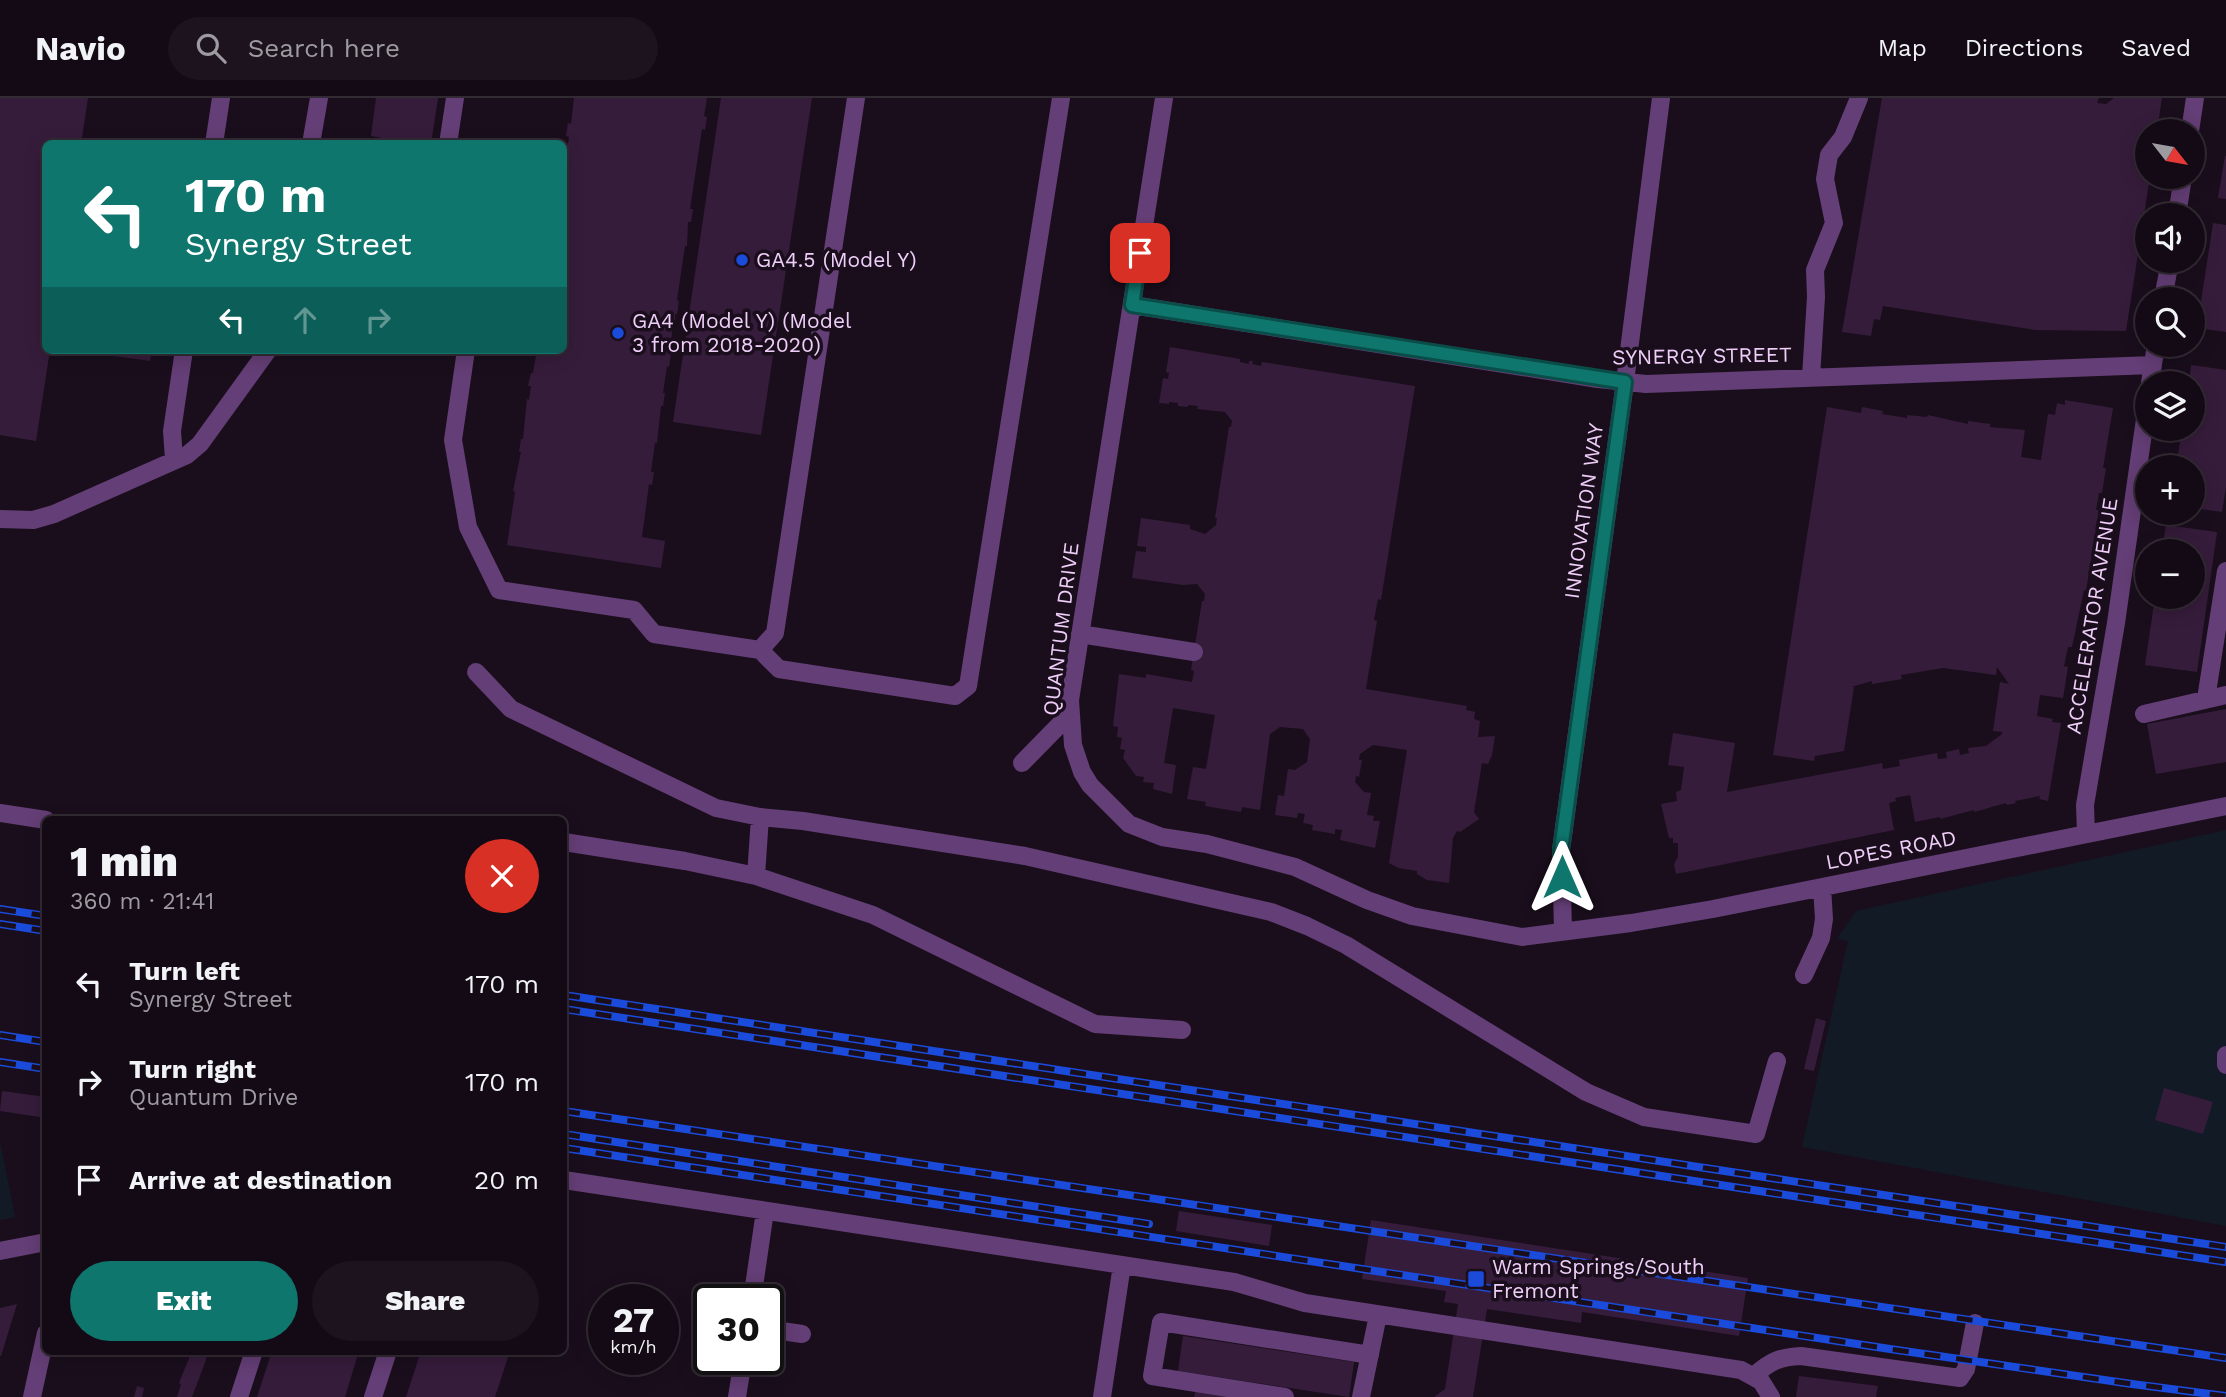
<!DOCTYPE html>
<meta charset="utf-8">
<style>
:root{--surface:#140a15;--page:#1d131e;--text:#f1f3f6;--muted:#9d9aa0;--line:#332b34;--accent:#0f766e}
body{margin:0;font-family:"Work Sans",sans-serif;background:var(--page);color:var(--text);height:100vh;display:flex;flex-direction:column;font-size:26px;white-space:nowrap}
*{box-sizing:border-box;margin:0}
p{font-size:23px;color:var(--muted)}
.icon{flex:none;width:38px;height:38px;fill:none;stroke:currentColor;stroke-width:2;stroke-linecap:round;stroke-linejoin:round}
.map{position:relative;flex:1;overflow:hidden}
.drawer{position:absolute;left:42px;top:718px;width:525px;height:539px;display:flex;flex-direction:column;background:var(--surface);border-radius:10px;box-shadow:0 4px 18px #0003,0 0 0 2px var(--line)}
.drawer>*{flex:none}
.hud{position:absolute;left:42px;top:42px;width:525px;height:214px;border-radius:10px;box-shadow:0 4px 18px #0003,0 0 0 2px var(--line);background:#0f766e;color:#fff;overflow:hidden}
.needle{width:46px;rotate:121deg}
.buttons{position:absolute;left:2135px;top:21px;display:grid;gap:14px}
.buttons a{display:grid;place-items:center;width:70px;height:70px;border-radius:50%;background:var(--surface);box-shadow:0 4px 18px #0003,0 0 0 2px var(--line);font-size:35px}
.speed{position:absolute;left:588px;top:1186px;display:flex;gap:14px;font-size:35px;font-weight:700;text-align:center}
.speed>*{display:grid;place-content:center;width:91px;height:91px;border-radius:50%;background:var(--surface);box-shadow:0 4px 18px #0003,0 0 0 2px var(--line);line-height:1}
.speed small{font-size:18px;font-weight:400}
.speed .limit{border:4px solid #111;border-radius:10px;background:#fff;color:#111}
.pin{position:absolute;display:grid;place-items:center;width:60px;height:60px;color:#fff;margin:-30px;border-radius:14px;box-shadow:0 4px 10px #0006}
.me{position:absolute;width:77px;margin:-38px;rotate:0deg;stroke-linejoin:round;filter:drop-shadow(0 0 5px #0008)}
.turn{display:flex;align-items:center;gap:24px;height:147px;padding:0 28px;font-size:32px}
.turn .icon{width:91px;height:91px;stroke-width:2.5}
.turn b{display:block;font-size:49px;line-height:60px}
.lanes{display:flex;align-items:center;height:66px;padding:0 28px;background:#0003;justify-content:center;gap:35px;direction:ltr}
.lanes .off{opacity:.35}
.round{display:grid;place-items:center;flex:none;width:74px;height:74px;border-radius:37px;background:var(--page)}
.headline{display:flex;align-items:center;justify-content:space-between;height:119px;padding:0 28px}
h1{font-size:42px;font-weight:800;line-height:52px}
.button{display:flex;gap:14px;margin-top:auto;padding:14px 28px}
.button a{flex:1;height:80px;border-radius:42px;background:var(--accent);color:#fff;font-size:28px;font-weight:800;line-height:80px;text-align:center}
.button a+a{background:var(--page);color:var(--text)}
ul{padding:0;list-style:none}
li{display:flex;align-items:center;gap:21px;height:98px;padding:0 28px}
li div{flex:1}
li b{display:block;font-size:26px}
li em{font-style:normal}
header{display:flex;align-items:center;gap:42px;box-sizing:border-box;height:98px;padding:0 35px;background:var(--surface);border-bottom:2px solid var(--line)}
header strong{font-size:33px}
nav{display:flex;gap:38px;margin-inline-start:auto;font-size:24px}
.search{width:490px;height:63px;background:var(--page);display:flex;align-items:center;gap:18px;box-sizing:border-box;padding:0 24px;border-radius:38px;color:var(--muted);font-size:26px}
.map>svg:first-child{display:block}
.green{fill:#121a26}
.building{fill:#361c3b}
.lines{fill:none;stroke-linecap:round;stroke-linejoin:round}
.minor{stroke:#643e76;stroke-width:18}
.rail-casing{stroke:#1a4bdb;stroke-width:8}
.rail{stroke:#1a0e1c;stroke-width:5;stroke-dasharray:16;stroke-linecap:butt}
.route-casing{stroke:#0a4d48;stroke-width:18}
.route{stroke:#0f766e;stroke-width:12}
.poi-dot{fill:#1a4bdb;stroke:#1a0e1c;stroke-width:2.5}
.labels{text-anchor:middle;stroke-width:7;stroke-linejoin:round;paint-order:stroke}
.poi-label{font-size:21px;fill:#efcff9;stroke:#1a0e1c;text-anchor:start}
.street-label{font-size:21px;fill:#efcff9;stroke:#1a0e1c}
</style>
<header>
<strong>Navio</strong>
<div class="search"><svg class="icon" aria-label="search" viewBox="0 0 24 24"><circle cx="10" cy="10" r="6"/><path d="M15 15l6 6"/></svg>Search here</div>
<nav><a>Map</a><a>Directions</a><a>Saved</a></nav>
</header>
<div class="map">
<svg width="2226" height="1299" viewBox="0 0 2226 1299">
<rect width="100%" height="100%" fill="#1a0e1c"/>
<!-- green -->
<path class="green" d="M2226 732V1128L1802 1049 1848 843 1837 841 1856 813Z
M0 1044 15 1119 0 1122Z"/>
<!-- building -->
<path class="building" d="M0 0H88L81 46H46V252H50L36 343 0 337Z
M376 0H438L431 46H414L371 38Z
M574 0H707L704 18 707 19 705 32 702 31 690 111H693L691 124H688L687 148H685L677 202 679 203 677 216H675V227H673L671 243 684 244 682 257 671 255 669 269 667 268 663 295H665L663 308H661L657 345H655L651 374H654L652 387 649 386 642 439 665 443 661 470 507 447 515 394 513 393 521 354H519L521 341H523L527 301 529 302 531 288H528L531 275H533L537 252H564V74L569 39 566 38 568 25 571 26Z
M721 0H812L761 337 673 324Z
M1882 0H2099L2097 5 2106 6 2114 0H2162L2157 33H2147V79H2150L2126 233 2035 232 1883 208 1880 222 1874 221 1871 238 1842 234Z
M2225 58H2226V101L2218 100Z
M2213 125 2226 127V234L2197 230Z
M1170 249 1240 261V264L1249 266V263H1253L1252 266 1261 268 1262 264 1415 288 1381 502 1378 501 1374 522 1377 523 1366 591 1467 608 1466 612 1475 614 1474 621 1480 623 1478 639 1495 638 1492 657 1488 666 1482 665 1474 714 1479 721 1460 734 1457 733 1453 740 1449 785 1427 782 1417 776V773L1399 770 1389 765 1407 652 1373 647 1360 656 1359 662H1362L1359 679 1356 678 1355 684 1364 694 1371 695 1367 717 1374 718 1373 723H1380L1375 750 1340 742 1342 732 1335 731V736L1312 732 1313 727 1303 725 1305 716 1298 715 1297 720 1275 717 1278 697 1284 698 1288 671 1295 672 1307 664 1310 641 1303 631 1280 629 1270 636 1260 712 1242 709 1241 714 1205 708 1206 704 1187 701 1193 669 1206 671 1215 617 1173 610 1164 665 1176 667 1172 696 1153 691 1154 685 1143 684 1144 679 1136 678 1123 660 1125 652 1120 651 1122 640 1117 639 1118 629 1113 628 1119 576 1146 580V576L1192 584 1194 573 1191 572 1202 503H1204L1205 496 1197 486 1183 487 1132 480 1136 453 1146 454V449L1137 448 1141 420 1190 427V431L1205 436 1216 427 1217 420H1215L1229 329H1231L1232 323 1225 314 1197 311 1198 308 1188 307V309L1178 308V305L1169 304V306L1159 305 1163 280 1168 281 1169 275 1166 274Z
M107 252H152L150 263 107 257Z
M2191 267 2226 272V389L2222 414 2193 410V369H2176L2182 331H2193V285H2189Z
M2065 302 2113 310 2103 370H2106L2102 395H2099L2096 412H2099L2086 493 2084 492 2072 549H2068L2064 568 2068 569 2063 600 2040 597 2037 618 2053 621 2052 624 2061 625 2048 703 2039 701 2040 698 2015 703 2016 705 2007 707 2006 705 1974 714V712L1940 721V719L1915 724 1910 697 1895 700 1896 703 1889 705 1894 732 1676 776 1674 766 1678 759V745H1673V740H1669L1661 706 1677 703 1676 694 1681 692 1684 669 1668 667 1673 635 1735 645 1727 694 1882 665 1883 671 1900 668 1899 662 1937 655 1938 661 1947 660 1946 654 1959 651 1960 657 1969 655 1968 650 1986 648 2002 636V634L1993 633 2000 584 2009 586 1997 569 1996 577 1943 570 1901 577 1902 581 1872 586V583L1851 589H1854L1844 653 1815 658 1814 663 1773 657 1827 309 1861 315 1862 309 1883 313 1882 316 1907 320V317L1927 319 1928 317 1968 326V323L1990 326V329L2025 332 2021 359 2041 362 2048 316 2055 317 2057 305 2065 307Z
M2166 427 2217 434 2197 574 2145 567 2155 499H2193V453H2162Z
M2226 611V664L2156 676 2147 626Z
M1816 920 1826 923 1814 973 1804 971Z
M2164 990 2213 1004 2203 1036 2155 1022Z
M2 993 46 999V1020L0 1013Z
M1179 1113 1272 1127 1269 1148 1176 1133Z
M1371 1122 1748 1180 1739 1238 1582 1214 1581 1225 1487 1211 1473 1299H1434L1445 1291 1458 1206 1444 1204 1446 1193 1362 1181Z
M17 1206 1 1258H0V1210Z
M1183 1238 1354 1264 1349 1299 1178 1273Z
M192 1253H207L206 1262 192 1299H177L181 1286 179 1285Z
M272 1253H359L345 1299H257Z
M421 1253H510L495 1299H406Z
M1799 1278 1878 1288 1876 1299H1796Z
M137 1288 144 1290 142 1299H134Z
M1196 1292 1232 1299H1194Z"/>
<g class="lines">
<!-- minor -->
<path class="minor" d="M1164 0 1070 602 1073 647 1082 674 1090 687 1129 726 1162 739 1207 746 1295 769 1367 802 1412 818 1522 839 1631 825 1713 811 2226 708
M2190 33 2195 0
M214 46 221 0
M311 46 319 0
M448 46 455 0
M2177 117 2183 79
M2163 201 2170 163
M1132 207 1598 281 1646 286 2153 267
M466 252 453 342 468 429 499 492 634 512 654 536 760 552 779 571 955 598 968 588 1061 0
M1811 279 1816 199 1815 172 1834 125 1825 81 1829 57 1843 39 1859 0
M2150 285 2156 247
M174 362 172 333 184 252
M0 421 33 422 54 416 187 357 200 346 268 252
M1080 536 1194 554
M760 552 775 535 856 0
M476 574 511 611 716 710 760 719 803 723 1025 758 1271 814 1307 828 1346 847 1586 994 1644 1019 1756 1036 1777 963
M2206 601 2226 473
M2144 616 2226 597
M1022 665 1070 616
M0 715 46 722
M2086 736 2085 707 2116 525 2147 307
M564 744 685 763 756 778 873 817 1095 926 1182 932
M756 778 760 719
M1563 833 1561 752 1625 284 1661 0
M1804 877 1821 840 1824 821 1822 789
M2226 967V957
M564 1082 1234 1184 1305 1205 1741 1272 1761 1283 1771 1299
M0 1153 46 1144
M701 1202 709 1203
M752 1202 765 1113
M768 1231 802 1236
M1754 1278C1770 1263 1780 1259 1801 1258L1960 1280 1966 1271 1975 1225
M32 1299 46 1235
M239 1299 254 1253
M373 1299 388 1253
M737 1299 743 1262
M1102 1299 1122 1167
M1285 1299 1152 1278 1161 1224 1370 1257
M1361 1299 1378 1217"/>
<defs>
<path id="rail" d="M0 811 46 818
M0 826 46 833
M564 897 2226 1149
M564 911 2226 1164
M0 937 46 944
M0 964 46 971
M564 1013 2226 1260
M564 1036 1149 1126
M564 1050 1890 1251 2132 1286 2226 1298"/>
</defs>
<!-- rail casing -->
<use href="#rail" class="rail-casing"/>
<!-- rail -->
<use href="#rail" class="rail"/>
</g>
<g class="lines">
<defs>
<path id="route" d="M1140 155 1132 207 1625 284 1561 752 1562 779"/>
</defs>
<!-- route casing -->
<use href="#route" class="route-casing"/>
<!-- route -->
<use href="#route" class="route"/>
</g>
<!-- markers -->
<g class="poi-dot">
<circle cx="742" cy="162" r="7"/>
<circle cx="618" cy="235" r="7"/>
<rect x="1467" y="1172" width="18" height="18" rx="3.5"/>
</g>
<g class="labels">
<!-- poi labels -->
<g class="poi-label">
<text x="756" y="169">GA4.5 (Model Y)</text>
<text x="632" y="230">GA4 (Model Y) (Model<tspan x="632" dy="24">3 from 2018-2020)</tspan></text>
<text x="1492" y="1176">Warm Springs/South<tspan x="1492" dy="24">Fremont</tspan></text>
</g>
<!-- street labels -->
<g class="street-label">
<text transform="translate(1702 258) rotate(-1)" y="7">SYNERGY STREET</text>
<text transform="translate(1584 413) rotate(-82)" y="7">INNOVATION WAY</text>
<text transform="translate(2092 518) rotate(-81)" y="7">ACCELERATOR AVENUE</text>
<text transform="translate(1061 531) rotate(-83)" y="7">QUANTUM DRIVE</text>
<text transform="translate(1891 752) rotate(-11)" y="7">LOPES ROAD</text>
</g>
</g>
</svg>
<div class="buttons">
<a><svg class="needle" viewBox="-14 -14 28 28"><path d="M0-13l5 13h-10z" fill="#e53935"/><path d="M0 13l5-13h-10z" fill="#9d9aa0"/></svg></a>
<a><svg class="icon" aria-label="sound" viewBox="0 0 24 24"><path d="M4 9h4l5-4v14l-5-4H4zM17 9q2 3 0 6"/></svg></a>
<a><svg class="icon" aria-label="search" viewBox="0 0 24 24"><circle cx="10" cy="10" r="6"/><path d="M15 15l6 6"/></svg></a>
<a><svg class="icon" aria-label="layers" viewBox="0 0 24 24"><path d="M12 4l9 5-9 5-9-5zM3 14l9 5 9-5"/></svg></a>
<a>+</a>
<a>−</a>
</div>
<div class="speed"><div>27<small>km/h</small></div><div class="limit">30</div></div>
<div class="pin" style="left:1140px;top:155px;background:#d93025"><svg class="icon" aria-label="arrive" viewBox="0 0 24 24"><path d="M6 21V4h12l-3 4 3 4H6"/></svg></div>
<svg class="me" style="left:1562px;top:779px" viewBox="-20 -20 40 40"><path d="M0-17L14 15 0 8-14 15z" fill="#0f766e" stroke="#fff" stroke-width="4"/></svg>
<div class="hud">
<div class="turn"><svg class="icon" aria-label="left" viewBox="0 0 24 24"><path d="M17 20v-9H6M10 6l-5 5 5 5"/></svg><div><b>170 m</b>Synergy Street</div></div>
<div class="lanes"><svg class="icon" aria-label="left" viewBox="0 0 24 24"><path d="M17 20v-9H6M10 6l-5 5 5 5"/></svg><svg class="icon off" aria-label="ahead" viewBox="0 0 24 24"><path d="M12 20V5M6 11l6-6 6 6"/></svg><svg class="icon off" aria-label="right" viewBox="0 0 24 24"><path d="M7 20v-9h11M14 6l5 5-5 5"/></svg></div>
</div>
<section class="drawer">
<div class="headline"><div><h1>1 min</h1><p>360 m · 21:41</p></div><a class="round" style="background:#d93025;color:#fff"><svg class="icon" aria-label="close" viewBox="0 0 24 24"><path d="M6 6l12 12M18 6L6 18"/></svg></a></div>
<ul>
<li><svg class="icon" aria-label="left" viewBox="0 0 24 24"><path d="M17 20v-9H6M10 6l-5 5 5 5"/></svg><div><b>Turn left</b><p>Synergy Street</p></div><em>170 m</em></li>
<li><svg class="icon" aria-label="right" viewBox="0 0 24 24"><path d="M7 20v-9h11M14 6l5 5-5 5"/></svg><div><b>Turn right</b><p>Quantum Drive</p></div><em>170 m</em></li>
<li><svg class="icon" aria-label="arrive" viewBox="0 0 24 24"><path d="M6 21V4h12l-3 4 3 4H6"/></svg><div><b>Arrive at destination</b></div><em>20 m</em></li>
</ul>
<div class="button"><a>Exit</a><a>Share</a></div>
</section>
</div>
